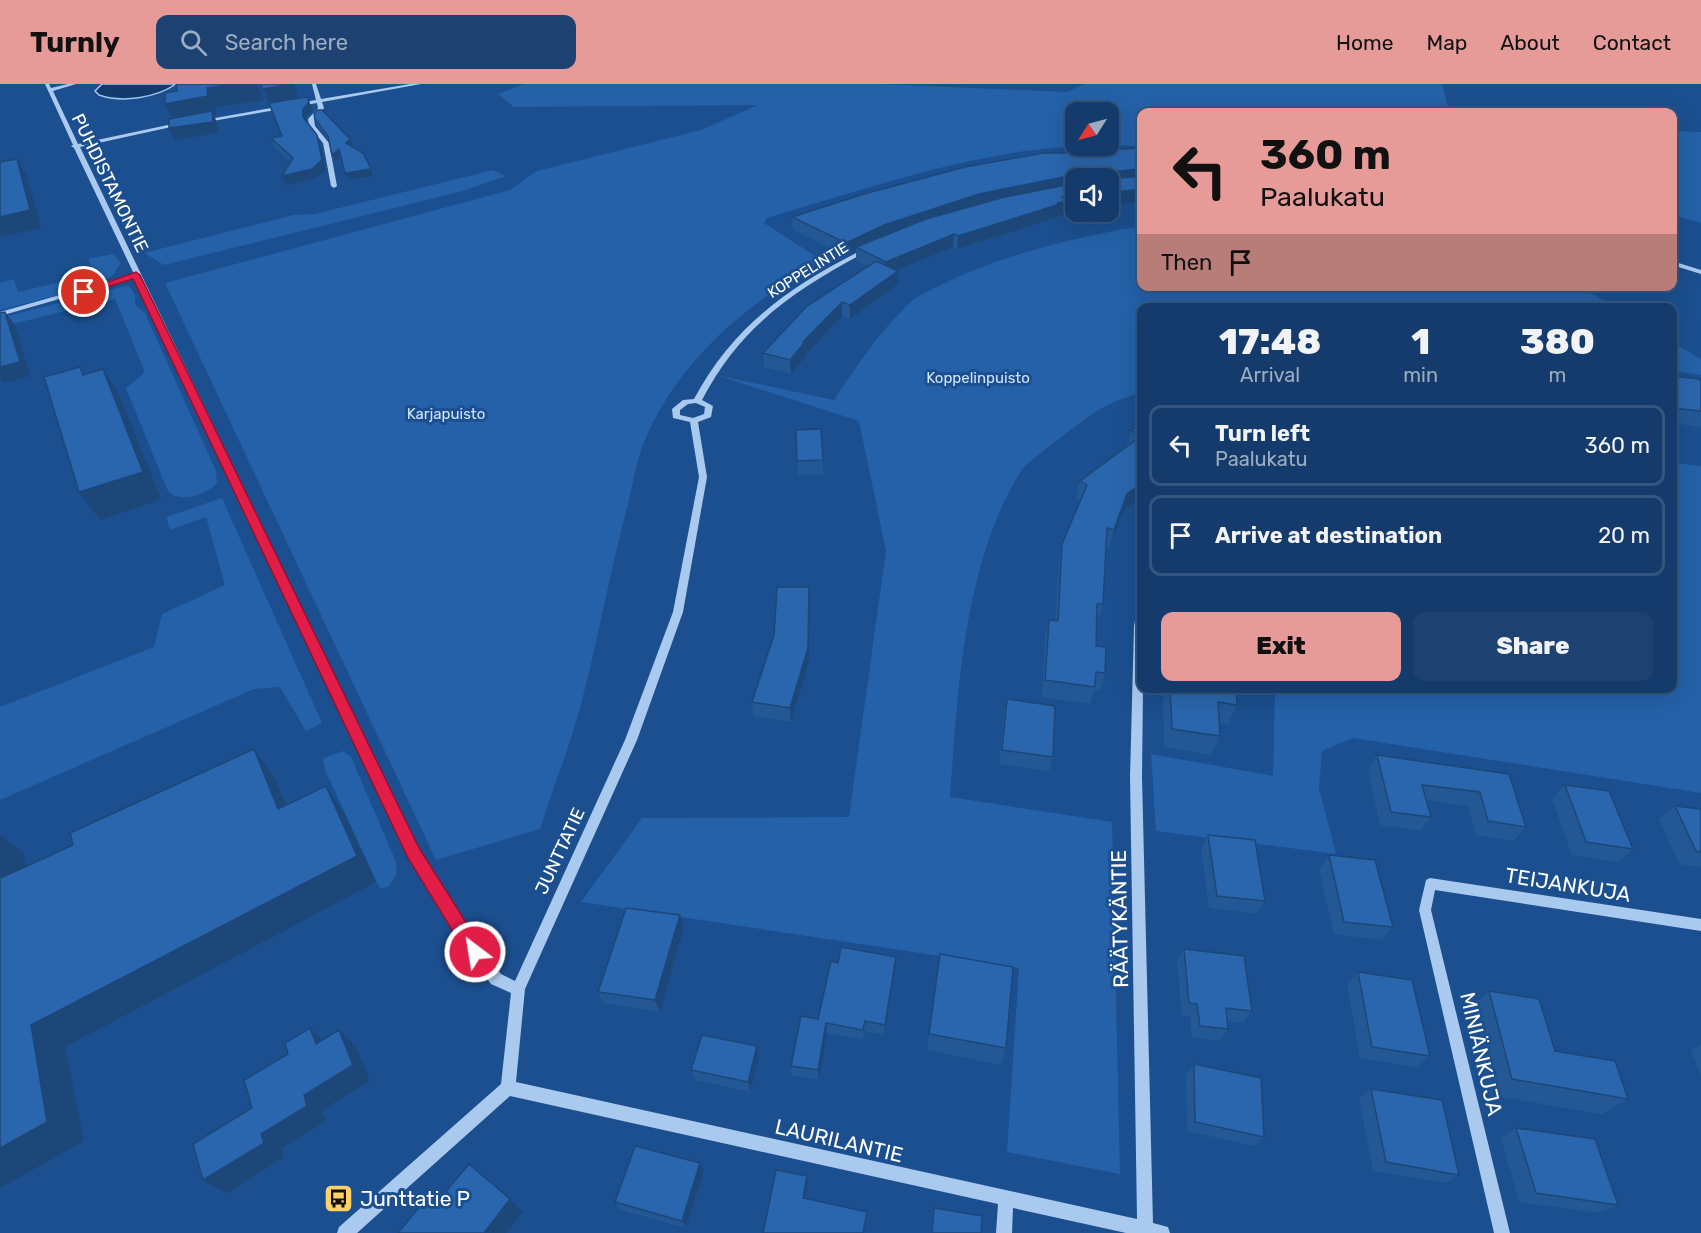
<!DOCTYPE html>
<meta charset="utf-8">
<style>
:root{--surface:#143b6b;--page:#1d4271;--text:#f1f3f6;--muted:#9dadc1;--line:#33557e;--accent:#e69b98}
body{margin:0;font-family:Rubik,sans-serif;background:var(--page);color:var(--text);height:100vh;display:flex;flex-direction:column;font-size:22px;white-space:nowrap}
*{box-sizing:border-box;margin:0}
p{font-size:20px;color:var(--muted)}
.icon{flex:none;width:33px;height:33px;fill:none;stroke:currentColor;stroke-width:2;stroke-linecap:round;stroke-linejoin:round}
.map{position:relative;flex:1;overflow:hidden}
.side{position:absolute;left:1137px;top:219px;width:540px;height:390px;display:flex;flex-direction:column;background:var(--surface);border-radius:12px;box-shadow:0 6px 24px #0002,0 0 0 2px var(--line)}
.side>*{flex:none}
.top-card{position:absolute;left:1137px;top:24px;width:540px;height:183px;border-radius:12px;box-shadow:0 6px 24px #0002,0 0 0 2px var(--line);background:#e69b98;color:#111;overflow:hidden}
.needle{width:39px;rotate:234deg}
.fabs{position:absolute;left:1065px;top:18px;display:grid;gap:12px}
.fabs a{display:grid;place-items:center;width:54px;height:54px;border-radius:12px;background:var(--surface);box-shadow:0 6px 24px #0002,0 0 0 2px var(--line);font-size:30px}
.pin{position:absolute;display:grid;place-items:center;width:51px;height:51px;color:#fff;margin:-26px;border:3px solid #fff;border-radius:50%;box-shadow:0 2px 6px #0007}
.me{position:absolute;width:66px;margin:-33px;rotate:329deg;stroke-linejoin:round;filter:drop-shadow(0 0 4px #0008)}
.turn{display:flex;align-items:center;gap:21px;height:126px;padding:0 24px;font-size:27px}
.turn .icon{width:78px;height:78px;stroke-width:2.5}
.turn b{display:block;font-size:42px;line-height:51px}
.then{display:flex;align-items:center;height:57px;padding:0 24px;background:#0003;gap:12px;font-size:22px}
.eta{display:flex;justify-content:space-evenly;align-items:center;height:102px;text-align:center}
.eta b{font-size:36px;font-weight:800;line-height:42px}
.button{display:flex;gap:12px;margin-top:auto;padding:12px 24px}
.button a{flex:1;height:69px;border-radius:12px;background:var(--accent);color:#111;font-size:24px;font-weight:800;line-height:69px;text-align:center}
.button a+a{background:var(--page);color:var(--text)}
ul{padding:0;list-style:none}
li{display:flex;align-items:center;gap:18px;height:81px;margin:0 12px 9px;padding:0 12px;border:3px solid var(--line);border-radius:12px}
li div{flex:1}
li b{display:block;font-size:22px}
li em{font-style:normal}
header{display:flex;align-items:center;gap:36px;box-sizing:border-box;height:84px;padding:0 30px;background:var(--accent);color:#111}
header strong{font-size:28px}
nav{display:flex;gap:33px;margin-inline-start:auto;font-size:21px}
.search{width:420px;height:54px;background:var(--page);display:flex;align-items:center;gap:15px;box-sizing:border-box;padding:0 21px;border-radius:12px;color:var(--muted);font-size:22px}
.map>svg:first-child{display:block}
.green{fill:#2461a8;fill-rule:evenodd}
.water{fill:#123a6d;stroke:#9cc4f0;stroke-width:1.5}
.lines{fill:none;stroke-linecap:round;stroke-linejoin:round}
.minor{fill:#a9c9ee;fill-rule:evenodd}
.wall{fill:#245895}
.shaded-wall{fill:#1d4779}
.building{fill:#2a66ad;stroke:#1d4779;stroke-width:1.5}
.route{fill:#e11d48;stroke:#92132f;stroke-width:1.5}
.labels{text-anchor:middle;stroke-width:6;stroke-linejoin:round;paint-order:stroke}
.far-street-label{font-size:15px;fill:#fff;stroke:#1b4f8f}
.far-park-label{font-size:15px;fill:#cfe3fa;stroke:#1b4f8f}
.street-label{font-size:18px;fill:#fff;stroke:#1b4f8f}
.near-street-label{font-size:21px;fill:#fff;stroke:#1b4f8f}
.near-poi-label{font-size:21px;fill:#fff;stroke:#1b4f8f;text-anchor:start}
</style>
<header>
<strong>Turnly</strong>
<div class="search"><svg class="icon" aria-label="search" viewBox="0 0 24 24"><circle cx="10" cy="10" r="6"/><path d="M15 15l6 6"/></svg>Search here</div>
<nav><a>Home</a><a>Map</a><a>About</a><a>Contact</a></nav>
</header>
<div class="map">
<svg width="1701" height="1149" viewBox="0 0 1701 1149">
<rect width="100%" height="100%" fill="#1b4f8f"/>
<!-- green -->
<path class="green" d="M524 0H880L1067 8 1084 0H1442L1449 28H1142L1141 62C1095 61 1046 62 1001 71 922 85 844 111 767 134L764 139 823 177C746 220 680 274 644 358 636 377 633 400 628 420 610 487 598 556 580 624 569 664 553 704 540 745L436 776 165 199 510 106 537 87 701 46 758 21 514 23 498 10ZM1076 28H1108V62H1076Z
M1672 47 1701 48V139L1673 131Z
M493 86 506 92 463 107 164 181 144 169 293 131 315 130Z
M1141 142 1142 202H1578L1616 223 1142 224 1141 308C1128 313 1112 318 1100 325 1087 333 1027 378 1021 387 963 480 958 607 950 713L1112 738 1120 1090 1007 1068 1019 884 581 818 642 734 849 733 886 467 859 337 716 291 834 316C857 281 881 245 913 216 921 210 932 206 941 201 1003 170 1074 154 1141 142Z
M114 170 121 179 112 192 95 202 0 226V199L14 195 18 208 94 190 89 176 91 174Z
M125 202H129L135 211V221L145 229 216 387 217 399C208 411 176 421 167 405L126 304 143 290 144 286 115 215 0 243V234Z
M1672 258 1701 275V291L1673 287Z
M1673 379 1701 382V709L1353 654 1322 667 1319 704 1336 770 1156 747 1151 670 1273 692 1275 605 1672 604Z
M222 414 322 639 306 647 280 603 254 605 0 716V623L154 563 162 530 225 501 206 433 170 446 166 433Z
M343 667 351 673 396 778 397 790 389 802 380 805 325 686 323 674Z"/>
<!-- water -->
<path class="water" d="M102 0H176C156 14 122 19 99 11L95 7Z"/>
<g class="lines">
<!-- minor -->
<path class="minor" d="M45 0H49L51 4 68 0H76L53 7 78 60 182 38 185 40 80 63 417 765 480 864 501 890 515 897 625 656 673 528 699 393 690 338 673 334 672 325 683 316 694 315C734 240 792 201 866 164H870V166C797 204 741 241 702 316L713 322 711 333 698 338 707 393 683 528 637 656 525 905 516 998 1137 1135 1130 693 1134 542 1137 525 1142 522V604H1143L1142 693 1153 1139 1168 1143 1170 1149H1126L1013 1124 1012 1149H996L998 1120 510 1012 357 1149H337L339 1143 501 1000 511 909 491 900 470 872 409 773 136 193 0 232V228L134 190 74 64 71 62 73 61ZM696 319 705 323 704 330 693 334 680 331V326L688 320Z
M312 0H316L321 15 410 0H421L322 18 324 24 314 35 315 42 329 59 337 102 334 104 331 102 323 59 309 42 308 35 318 24 317 19 201 39 198 37 316 16Z
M1672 177 1701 186V190L1672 181Z
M1430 794 1701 835V847L1435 806 1431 826 1510 1149H1494L1419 826 1426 796Z"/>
</g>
<!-- wall -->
<path class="wall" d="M261 0H294L299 14 309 18 313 26 306 33 307 37 321 60 326 86 316 94 286 102 282 92 291 78 274 63 271 54 282 52Z
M315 35 353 61 351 62 373 92 348 96 341 71 335 77 329 56 317 41Z
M1095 66 1142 118 1108 121V94H1076L1065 130 1058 131V133L957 165 953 163 897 186 898 187V200L850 235 842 232 806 270V272L791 290 764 283 763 269 868 182 856 177V167L846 172 793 146 792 133 1095 69Z
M1672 292 1701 298V343L1672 339Z
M1142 340V412L1123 427 1110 463 1106 462 1103 520 1098 537H1097L1096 562 1105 589 1100 606 1095 605 1090 620 1042 613 1045 553 1049 536 1055 537 1059 477 1062 460 1080 416 1076 414 1080 397 1127 362 1131 346Z
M796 346 823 376V390L798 391Z
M810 517 809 578 791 638 753 632 752 618Z
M1163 604H1236L1237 621 1228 640 1219 638 1220 652 1211 671 1164 663Z
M1007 615 1053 673 1049 687 999 680 1004 629Z
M1377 671 1509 690 1526 743 1513 757 1476 751 1468 722 1427 716 1431 733 1420 747 1380 741 1368 685Z
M1565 701 1633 765 1618 778 1572 771 1552 715Z
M1675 722 1701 725V783L1679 780 1659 735Z
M1208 751 1265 817 1257 830 1209 824 1201 765Z
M1329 771 1393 843 1382 856 1334 850 1319 785Z
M680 831 684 844 660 928 603 919 598 908Z
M1184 865 1252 927 1243 939 1227 937 1228 945 1220 957 1192 953 1190 932 1182 931 1177 877Z
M940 870 1006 964 1001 981 927 966Z
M896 873 895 884 884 951 864 947 863 956 827 949 819 996 792 991 791 982 818 935 838 879Z
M1358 888 1430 972 1417 983 1360 974 1347 900Z
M1489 907 1555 967 1628 1015 1602 1030 1490 1011 1469 925Z
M1701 961V991L1691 966Z
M757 962 759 973 750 1008 695 996 691 986Z
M1194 980 1264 1053 1254 1062 1187 1047 1186 991Z
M1371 1005 1459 1091 1445 1099 1373 1087 1359 1015Z
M1516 1044 1618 1121 1599 1129 1519 1118 1501 1054Z
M700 1079 704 1088 686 1144 621 1126 615 1118Z
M934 1124 981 1149H931L932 1132Z"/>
<!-- shaded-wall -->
<path class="shaded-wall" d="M233 0H257L264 16 216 23V31H214L217 39 218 49 175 56 169 44 174 39 165 20 207 4Z
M290 0H294L299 15 270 21 263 5Z
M309 18 313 26 306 33 307 42 303 33V25Z
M317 51 321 60 326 86 316 94 286 102 282 92Z
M350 55 353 61 348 65 346 59Z
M339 65 342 71 335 77 332 71Z
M17 75 27 92 41 144 0 153V133Z
M371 85 373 92 348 96 345 89Z
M1142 85V97L1108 101V88Z
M1078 90 1077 94H1076V103L856 163V167L846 172V159L884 141 979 110Z
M1142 105V118L1108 121V109Z
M1076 112V125L1065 126V130L1058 131V133L957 165 958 152 1058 119 1062 113Z
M954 150 953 163 885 191 886 178Z
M898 187V200L850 235V221Z
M842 218V232L806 270V272L791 290 790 276 803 258Z
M5 228 15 241 30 292 4 299 0 294V283Z
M103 285 120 312 161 415 100 436 79 408Z
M1142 399V412L1123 427 1110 463 1114 446 1127 410Z
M809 503 810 517 809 578 791 638 790 624Z
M254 665 274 693 299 752 278 725Z
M326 702 344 729 376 798 65 963 84 1057 0 1104V1064L31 941Z
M0 750 24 770 34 819 1 794 0 787Z
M680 831 684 844 660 928 655 916Z
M896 873 895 884 884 951 885 941Z
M826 939 827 949 819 996 818 986Z
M310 944 328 961 316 960Z
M339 946 356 962 370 997 322 1026 326 1037 282 1064 284 1073 227 1109 203 1096 261 1050 304 1011Z
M757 962 759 973 750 1008 748 998Z
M700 1079 704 1088 686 1144 682 1137Z
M807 1092 808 1097 804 1118 803 1114Z
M510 1115 523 1128 506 1149H484Z"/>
<!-- building -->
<path class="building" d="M176 0H233L207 4 208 12 165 20V9L177 7Z
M261 0H290L263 5Z
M307 13 309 18 303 25V33L317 51 322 76 312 85 282 92 293 74 271 54 282 52 269 19Z
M317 26H322L350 55 346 59 363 69 371 85 345 89 339 65 332 71 328 52 315 35 314 30Z
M212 27 213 38 169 44V35Z
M1142 64V85L1108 88 1111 95 1142 92V105L1108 109V94H1080V92L1078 90 979 110 884 141 846 159 792 133 864 110 965 83 1044 69H1097L1095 66Z
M17 75 30 126 0 133V78Z
M1076 99V112L1062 113 1067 117 1058 119 1060 120 958 152 954 150 886 178 856 163 926 135 1001 114Z
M876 177 898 187 850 221 842 218 803 258H805L790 276 763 269 807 222Z
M5 228 20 278 0 283V229Z
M80 283 83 291 103 285 143 388 79 408 44 293Z
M1672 292 1699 295 1701 298V327L1672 324Z
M1142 340V399L1127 410 1114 446 1107 444 1103 520H1097L1096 562 1106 563 1105 589 1096 588 1095 603 1045 596 1049 536 1058 537 1062 460 1087 401 1080 397 1141 352 1131 346Z
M821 345 823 376 797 377 796 346Z
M777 503H809L808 564 790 624 752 618 774 551Z
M1170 604H1236L1237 621 1218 618 1220 652 1172 645Z
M1007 615 1055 622 1053 673 1002 666Z
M254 665 278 725 326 702 357 772 31 941 47 1038 0 1064V787L1 794 73 761 70 749Z
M1377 671 1509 690 1526 743 1488 737 1480 708 1422 701 1431 733 1391 728Z
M1565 701 1609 707 1633 765 1586 758Z
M1675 722 1701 725V768L1696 767Z
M1208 751 1255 756 1265 817 1217 812Z
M1329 771 1375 776 1393 843 1344 838Z
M626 824 680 831 655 916 598 908Z
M841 863 896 873 885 941 865 937 863 946 826 939 818 986 791 982 801 932 818 935 831 877 838 879Z
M1184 865 1244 872 1252 927 1226 924 1228 945 1200 942 1197 920 1189 919Z
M940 870 1013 883 1006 964 929 950Z
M1358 888 1412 896 1430 972 1372 963Z
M1489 907 1539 915 1555 967 1615 977 1628 1015 1512 995Z
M310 944 316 960 339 946 353 981 304 1011 307 1022 261 1050 264 1059 203 1096 193 1060 252 1024 244 996 288 970 285 959Z
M702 951 757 962 748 998 691 986Z
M1194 980 1261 994 1264 1053 1195 1038Z
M1371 1005 1442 1016 1459 1091 1386 1078Z
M1516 1044 1595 1055 1618 1121 1536 1109Z
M635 1062 700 1079 682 1137 615 1118Z
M469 1080 510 1115 484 1149H398L425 1116 433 1123Z
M776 1086 807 1092 803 1114 867 1128 863 1149H763Z
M934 1124 982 1132 981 1149H932Z"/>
<!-- route -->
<path class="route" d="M136 188 140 191 419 764 481 862 484 868 481 874 475 876 469 874 408 774 133 195 84 210 80 208Z"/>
<!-- icons -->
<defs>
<symbol id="bus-square" viewBox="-11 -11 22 22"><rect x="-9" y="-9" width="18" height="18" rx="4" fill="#ffd166" stroke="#1b4f8f"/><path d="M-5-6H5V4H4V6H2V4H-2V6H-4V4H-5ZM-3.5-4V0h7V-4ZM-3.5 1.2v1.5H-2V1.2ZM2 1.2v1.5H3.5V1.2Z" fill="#111"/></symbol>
</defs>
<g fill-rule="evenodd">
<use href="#bus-square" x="322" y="1098" width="33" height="33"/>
</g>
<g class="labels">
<!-- far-street labels -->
<g class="far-street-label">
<text transform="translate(808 186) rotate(-32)" y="5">KOPPELINTIE</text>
</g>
<!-- far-park labels -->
<g class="far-park-label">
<text x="978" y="299">Koppelinpuisto</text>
<text x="446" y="335">Karjapuisto</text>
</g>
<!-- street labels -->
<g class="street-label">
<text transform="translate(110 99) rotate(64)" y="6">PUHDISTAMONTIE</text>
<text transform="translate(560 767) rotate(-65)" y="6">JUNTTATIE</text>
</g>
<!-- near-street labels -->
<g class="near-street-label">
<text transform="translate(1568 801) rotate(9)" y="7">TEIJANKUJA</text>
<text transform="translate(1120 835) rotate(-91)" y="7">RÄÄTYKÄNTIE</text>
<text transform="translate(1481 970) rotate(77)" y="7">MINIÄNKUJA</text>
<text transform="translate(839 1057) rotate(13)" y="7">LAURILANTIE</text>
</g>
<!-- near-poi labels -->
<g class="near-poi-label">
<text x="360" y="1122">Junttatie P</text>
</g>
</g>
</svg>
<div class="fabs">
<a><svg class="needle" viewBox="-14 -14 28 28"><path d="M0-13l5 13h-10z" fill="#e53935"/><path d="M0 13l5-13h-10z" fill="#9dadc1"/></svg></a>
<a><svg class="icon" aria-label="sound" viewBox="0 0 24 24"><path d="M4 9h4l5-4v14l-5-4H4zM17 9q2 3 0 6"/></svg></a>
</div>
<div class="pin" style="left:84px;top:208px;background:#d93025"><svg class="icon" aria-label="arrive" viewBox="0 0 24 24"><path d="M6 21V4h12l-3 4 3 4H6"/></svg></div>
<svg class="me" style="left:475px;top:868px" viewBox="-20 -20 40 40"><circle r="17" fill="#e11d48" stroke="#fff" stroke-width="3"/><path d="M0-11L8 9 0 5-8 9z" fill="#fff"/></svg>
<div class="top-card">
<div class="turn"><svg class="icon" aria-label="left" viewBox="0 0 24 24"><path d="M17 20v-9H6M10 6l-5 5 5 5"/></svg><div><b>360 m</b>Paalukatu</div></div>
<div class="then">Then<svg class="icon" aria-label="arrive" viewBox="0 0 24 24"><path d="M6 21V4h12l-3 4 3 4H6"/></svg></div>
</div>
<section class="side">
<div class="eta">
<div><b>17:48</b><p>Arrival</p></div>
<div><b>1</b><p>min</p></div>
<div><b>380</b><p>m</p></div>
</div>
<ul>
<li><svg class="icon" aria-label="left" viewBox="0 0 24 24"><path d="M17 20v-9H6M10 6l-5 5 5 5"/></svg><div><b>Turn left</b><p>Paalukatu</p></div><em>360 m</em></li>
<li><svg class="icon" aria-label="arrive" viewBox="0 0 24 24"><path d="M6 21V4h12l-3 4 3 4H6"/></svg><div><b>Arrive at destination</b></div><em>20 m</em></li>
</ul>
<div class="button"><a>Exit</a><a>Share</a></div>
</section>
</div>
